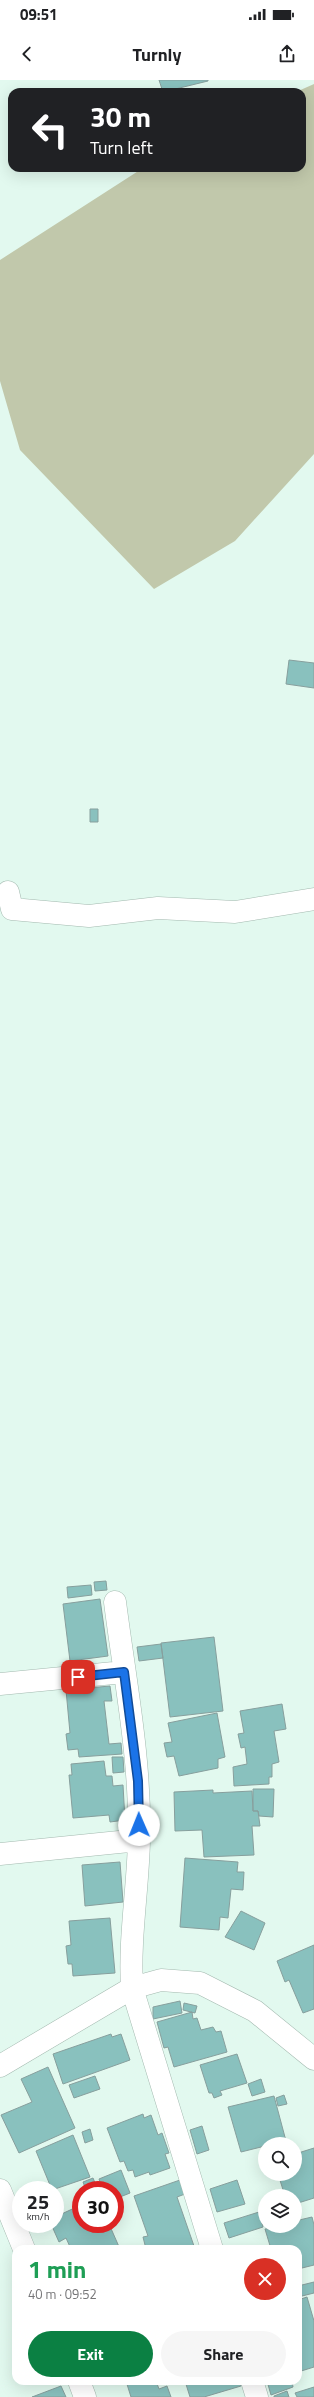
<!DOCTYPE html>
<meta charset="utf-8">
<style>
:root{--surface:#fff;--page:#f6f6f6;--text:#202124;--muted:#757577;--accent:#0b8043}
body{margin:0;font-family:"Titillium Web",sans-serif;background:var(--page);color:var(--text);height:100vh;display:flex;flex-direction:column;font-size:15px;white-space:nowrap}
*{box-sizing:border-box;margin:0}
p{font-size:13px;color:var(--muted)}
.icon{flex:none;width:22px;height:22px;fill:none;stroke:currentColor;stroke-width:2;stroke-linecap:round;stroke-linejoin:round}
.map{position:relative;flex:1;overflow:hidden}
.side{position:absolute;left:12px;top:2165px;width:290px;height:140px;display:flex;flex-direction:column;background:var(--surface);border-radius:12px;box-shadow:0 4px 16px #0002}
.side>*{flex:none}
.top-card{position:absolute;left:8px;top:8px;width:298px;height:84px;border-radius:12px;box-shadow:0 4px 16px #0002;background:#202124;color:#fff;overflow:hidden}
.buttons{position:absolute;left:258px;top:2057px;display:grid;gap:8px}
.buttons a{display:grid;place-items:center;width:44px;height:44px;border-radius:50%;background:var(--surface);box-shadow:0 4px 16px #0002;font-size:20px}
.speed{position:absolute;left:12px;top:2101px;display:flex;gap:8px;font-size:20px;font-weight:700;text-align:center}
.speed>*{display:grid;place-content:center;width:52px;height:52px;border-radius:50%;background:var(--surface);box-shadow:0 4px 16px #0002;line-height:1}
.speed small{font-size:10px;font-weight:400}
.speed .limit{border:6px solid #d22;background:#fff;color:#111}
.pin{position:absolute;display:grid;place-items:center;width:34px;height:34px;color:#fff;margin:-17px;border-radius:8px;box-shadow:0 2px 6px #0006}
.me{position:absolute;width:44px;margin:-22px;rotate:359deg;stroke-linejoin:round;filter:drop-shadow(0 0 3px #0008)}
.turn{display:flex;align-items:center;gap:14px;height:84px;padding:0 16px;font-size:18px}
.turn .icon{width:52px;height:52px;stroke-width:2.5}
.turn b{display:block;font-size:28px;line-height:34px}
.round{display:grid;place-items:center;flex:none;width:42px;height:42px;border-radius:21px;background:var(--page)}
.summary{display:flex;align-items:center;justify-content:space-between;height:68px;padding:0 16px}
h1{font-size:24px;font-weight:700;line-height:30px;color:#1e9e55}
.primary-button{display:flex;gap:8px;margin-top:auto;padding:8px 16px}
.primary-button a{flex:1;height:46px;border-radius:24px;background:var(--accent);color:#fff;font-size:16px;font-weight:700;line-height:46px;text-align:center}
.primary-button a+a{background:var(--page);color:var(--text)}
.status{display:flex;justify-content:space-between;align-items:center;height:28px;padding:0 20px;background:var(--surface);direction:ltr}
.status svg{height:11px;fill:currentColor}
header{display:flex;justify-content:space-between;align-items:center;height:52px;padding:0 16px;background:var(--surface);font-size:18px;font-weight:700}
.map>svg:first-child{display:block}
.green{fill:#c1c8ab}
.building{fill:#89c1be;stroke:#879f9d}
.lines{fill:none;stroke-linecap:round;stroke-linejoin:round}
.street-casing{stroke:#a3b9af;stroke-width:23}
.street{stroke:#fff;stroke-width:22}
.route-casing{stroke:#114b97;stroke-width:10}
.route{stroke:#1a73e8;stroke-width:7}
</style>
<div class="status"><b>09:51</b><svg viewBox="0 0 49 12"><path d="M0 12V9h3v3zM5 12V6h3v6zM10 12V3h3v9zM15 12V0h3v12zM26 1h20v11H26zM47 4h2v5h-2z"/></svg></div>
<header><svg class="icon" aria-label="back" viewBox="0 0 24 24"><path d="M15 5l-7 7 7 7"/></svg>Turnly<svg class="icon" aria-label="share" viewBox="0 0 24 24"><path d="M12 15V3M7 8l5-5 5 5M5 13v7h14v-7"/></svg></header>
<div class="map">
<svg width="314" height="2317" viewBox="0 0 314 2317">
<rect width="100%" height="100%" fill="#e2f9ef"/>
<!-- green -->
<path class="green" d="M314 4V374L235 461 154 509 20 370 0 301V180L143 88H302V12H296Z"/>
<!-- building -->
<path class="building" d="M159 0H208V1L163 12Z
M289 580 314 583V608L286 604Z
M90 729H98V742H90Z
M106 1501 107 1510 95 1511 94 1502Z
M91 1505 92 1515 68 1518 67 1507Z
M100 1519 108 1576 70 1581 63 1524Z
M214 1557 223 1631 170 1637 161 1563Z
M161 1564 163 1578 139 1581 137 1567Z
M110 1606 112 1621H104L109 1664 121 1663 122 1674 79 1677 78 1669 68 1670 66 1654 70 1653 66 1610Z
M282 1624 286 1649 274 1651 279 1682 272 1684V1697H269V1704L234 1706 233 1687 247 1684 245 1667 241 1668 238 1654 244 1653 240 1631Z
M217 1633 225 1677 218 1679V1688L179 1696 174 1676 167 1677 164 1663 172 1662 168 1643Z
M112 1677H123L124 1692 113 1693Z
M104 1681 106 1696H112L113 1706 123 1705 125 1740 110 1742 109 1735 73 1738 69 1695H72L71 1684Z
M253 1709H274L273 1737 259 1736 258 1731H253Z
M213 1710V1713L252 1711 253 1731H258L260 1746H252L254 1775 204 1777 202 1750 175 1751 174 1712Z
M185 1778 238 1782 237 1792H244L243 1810 231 1809 228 1838 220 1837 219 1850 180 1847Z
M120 1782 123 1822 85 1826 82 1785Z
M241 1831 265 1843 254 1870 225 1857Z
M110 1838 115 1893 73 1896 72 1884H68L66 1866 71 1865 69 1841Z
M314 1865V1929L303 1933 289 1900 285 1902 277 1881Z
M180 1921 182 1933 153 1939V1927Z
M184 1923 197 1926 195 1933 183 1930Z
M192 1932 193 1939 197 1938 201 1950 213 1947 216 1952 221 1951 227 1972 174 1987 168 1967 164 1968 157 1942Z
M111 1954 112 1957 121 1954 130 1980 63 2004 53 1974Z
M237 1974 247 2003 220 2011 222 2015 214 2018 212 2013H209L200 1985Z
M48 1987 75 2048 19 2073 1 2035 32 2022 21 1999Z
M95 1996 100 2009 74 2018 69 2005Z
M261 1999 265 2012 252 2016 248 2004Z
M284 2015 287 2024 278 2026 276 2018Z
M274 2016 286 2061 265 2064V2066L241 2072 228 2027Z
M143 2034 144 2038 151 2035 158 2055 162 2053 169 2073 165 2074 170 2088 150 2095 149 2092 135 2097 133 2090 128 2091 124 2081 120 2082 107 2048Z
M202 2046 209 2070 197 2074 190 2050Z
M90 2049 93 2060 85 2063 82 2052Z
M73 2055 90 2097 52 2110 36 2071Z
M314 2068V2118L295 2124V2116H285L278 2094H295V2074Z
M121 2090 130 2113 115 2119V2110H103L99 2099Z
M93 2098 98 2110H86L83 2102Z
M180 2100 185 2114 177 2117 194 2166 186 2169H146L143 2157 148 2156 134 2116Z
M237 2100 245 2124 217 2132 210 2109Z
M81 2125V2144H109L120 2169H71L66 2158 59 2162 51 2144H55V2137Z
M259 2132 263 2147 229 2158 224 2143Z
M312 2137 314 2145V2185L298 2189V2169H268H271L265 2149 295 2146V2141Z
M314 2202V2213L298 2217V2206Z
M307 2217 314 2241V2287L298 2292V2220Z
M126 2301H156L159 2309 167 2306 171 2317H131Z
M185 2301H239L241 2306 204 2317H190Z
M267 2301H292L293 2307 271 2315Z
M61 2306 66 2317H32Z
M314 2307V2317H297L295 2313Z
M287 2311 289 2317H274V2316Z"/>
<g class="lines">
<defs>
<path id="street" d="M8 812 12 829 89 836 158 828 235 832 314 819
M115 1522C125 1601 141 1680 139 1760 138 1809 129 1858 132 1908L212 2169
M0 1604 124 1592
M0 1774 139 1760
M0 1986 132 1908 161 1900 200 1903 255 1931 314 1979
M0 2110 24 2169
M79 2301 85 2317
M252 2301 257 2317"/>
</defs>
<!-- street casing -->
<use href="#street" class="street-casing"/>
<!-- street -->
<use href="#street" class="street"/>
</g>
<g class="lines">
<defs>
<path id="route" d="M78 1597 124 1592 138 1701 139 1745"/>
</defs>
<!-- route casing -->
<use href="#route" class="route-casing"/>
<!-- route -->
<use href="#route" class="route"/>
</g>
</svg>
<div class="buttons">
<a><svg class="icon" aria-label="search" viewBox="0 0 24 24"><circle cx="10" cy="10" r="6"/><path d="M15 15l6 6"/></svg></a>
<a><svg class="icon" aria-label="layers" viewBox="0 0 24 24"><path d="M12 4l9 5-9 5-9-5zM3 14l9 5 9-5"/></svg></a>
</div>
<div class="speed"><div>25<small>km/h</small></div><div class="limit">30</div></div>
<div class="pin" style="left:78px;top:1597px;background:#d93025"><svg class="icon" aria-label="arrive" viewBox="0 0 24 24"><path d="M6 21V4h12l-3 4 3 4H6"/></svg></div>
<svg class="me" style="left:139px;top:1745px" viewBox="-20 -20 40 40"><circle r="19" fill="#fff"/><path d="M0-13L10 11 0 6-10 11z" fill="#1a73e8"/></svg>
<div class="top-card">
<div class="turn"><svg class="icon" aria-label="left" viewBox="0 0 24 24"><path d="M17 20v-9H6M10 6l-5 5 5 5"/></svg><div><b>30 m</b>Turn left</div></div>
</div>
<section class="side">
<div class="summary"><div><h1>1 min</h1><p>40 m · 09:52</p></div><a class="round" style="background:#d93025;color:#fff"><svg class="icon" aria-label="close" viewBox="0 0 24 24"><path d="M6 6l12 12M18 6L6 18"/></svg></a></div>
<div class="primary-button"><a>Exit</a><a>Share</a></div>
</section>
</div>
